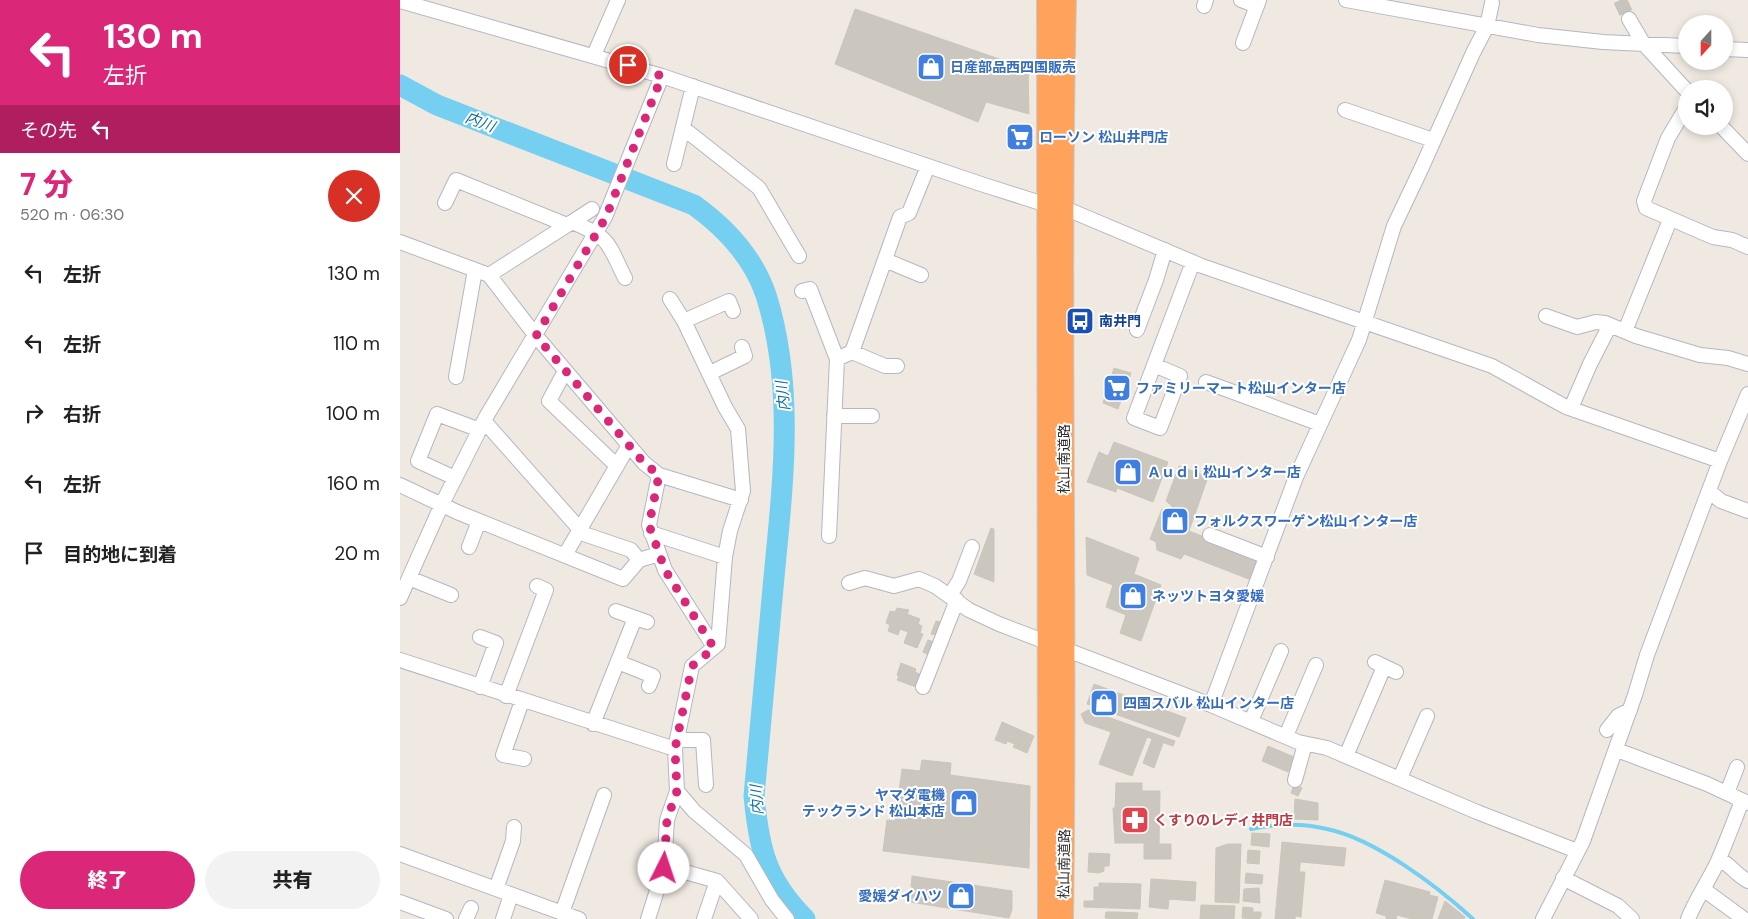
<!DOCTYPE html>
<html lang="ja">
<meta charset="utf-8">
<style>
:root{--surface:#fff;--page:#f2f2f2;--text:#222;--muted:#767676;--accent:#db2777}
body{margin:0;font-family:"DM Sans","Noto Sans JP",sans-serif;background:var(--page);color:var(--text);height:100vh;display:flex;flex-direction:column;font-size:19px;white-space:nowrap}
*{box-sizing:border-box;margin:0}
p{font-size:16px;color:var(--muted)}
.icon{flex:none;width:28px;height:28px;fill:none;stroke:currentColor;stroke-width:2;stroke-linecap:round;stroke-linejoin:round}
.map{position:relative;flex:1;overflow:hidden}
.panel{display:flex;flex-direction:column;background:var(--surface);width:400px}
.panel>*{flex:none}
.guide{background:#db2777;color:#fff;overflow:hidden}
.needle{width:32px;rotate:201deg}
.controls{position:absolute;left:1278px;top:15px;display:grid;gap:10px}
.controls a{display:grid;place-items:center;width:55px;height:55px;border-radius:50%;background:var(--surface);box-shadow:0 2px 8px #0003;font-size:25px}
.pin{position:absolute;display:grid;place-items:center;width:42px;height:42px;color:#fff;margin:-21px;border:2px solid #fff;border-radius:50%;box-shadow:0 1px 5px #0007}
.me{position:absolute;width:55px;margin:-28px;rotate:4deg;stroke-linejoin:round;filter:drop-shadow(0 0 4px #0008)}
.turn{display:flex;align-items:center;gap:18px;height:105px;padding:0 20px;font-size:22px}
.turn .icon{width:65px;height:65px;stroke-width:2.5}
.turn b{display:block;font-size:35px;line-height:42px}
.then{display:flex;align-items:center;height:48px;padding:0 20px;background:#0003;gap:10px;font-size:19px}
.round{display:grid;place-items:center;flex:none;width:52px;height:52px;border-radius:26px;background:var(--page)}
.head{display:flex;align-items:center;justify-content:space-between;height:85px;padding:0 20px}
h1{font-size:30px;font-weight:800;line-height:38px;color:var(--accent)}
.cta{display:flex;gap:10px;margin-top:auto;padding:10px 20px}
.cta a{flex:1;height:58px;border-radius:30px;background:var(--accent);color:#fff;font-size:20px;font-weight:800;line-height:58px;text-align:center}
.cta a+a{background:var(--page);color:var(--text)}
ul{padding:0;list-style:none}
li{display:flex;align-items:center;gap:15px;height:70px;padding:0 20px}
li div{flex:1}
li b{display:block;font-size:19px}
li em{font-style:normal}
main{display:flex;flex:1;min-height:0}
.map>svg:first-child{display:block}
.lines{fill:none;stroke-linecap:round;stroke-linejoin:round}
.stream{stroke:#75cff0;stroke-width:4}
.river{stroke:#75cff0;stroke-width:21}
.building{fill:#cbc7bf;stroke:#cbc5ba}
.minor-tunnel{stroke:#c8c4bd;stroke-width:14;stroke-dasharray:14 7;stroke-linecap:butt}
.minor-casing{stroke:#b4b7c1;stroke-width:16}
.highway-casing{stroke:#c9c9c9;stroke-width:22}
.minor{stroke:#fff;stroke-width:14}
.highway{stroke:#ffa35c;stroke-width:20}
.route{stroke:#db2777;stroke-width:9;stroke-dasharray:0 16.2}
.labels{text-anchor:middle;stroke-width:4;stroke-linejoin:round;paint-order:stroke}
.shop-label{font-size:14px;font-weight:bold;fill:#366cbe;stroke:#fff;text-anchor:start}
.transit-label{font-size:14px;font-weight:bold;fill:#164399;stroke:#fff;text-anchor:start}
.street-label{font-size:14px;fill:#2e2e2e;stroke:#fff}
.health-label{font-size:14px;font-weight:bold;fill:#be3a42;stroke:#fff;text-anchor:start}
.water-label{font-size:15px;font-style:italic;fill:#0d6fa3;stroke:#fff}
</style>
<main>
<section class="panel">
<div class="guide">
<div class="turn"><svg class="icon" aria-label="left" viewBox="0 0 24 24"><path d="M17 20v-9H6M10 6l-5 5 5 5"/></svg><div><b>130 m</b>左折</div></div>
<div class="then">その先<svg class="icon" aria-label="left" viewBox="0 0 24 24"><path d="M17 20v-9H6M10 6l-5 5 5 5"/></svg></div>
</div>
<div class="head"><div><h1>7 分</h1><p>520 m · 06:30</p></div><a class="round" style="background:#d93025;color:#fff"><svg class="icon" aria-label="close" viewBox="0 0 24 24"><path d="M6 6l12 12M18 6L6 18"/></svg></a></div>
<ul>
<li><svg class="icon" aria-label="left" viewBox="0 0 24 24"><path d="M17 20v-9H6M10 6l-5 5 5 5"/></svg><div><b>左折</b></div><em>130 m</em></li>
<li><svg class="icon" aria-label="left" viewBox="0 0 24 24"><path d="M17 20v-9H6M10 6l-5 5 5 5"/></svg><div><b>左折</b></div><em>110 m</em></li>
<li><svg class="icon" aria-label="right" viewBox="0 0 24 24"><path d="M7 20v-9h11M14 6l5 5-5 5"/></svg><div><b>右折</b></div><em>100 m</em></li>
<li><svg class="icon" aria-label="left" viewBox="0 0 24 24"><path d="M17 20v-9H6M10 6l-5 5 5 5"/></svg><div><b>左折</b></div><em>160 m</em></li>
<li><svg class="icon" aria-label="arrive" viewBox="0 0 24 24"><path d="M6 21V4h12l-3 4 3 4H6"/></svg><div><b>目的地に到着</b></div><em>20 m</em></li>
</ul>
<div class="cta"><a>終了</a><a>共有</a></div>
</section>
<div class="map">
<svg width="1348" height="919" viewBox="0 0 1348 919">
<rect width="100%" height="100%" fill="#efe9e1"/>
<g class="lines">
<!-- stream -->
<path class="stream" d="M851 829C875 824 903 823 927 829 975 839 1037 886 1073 919"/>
<!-- river -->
<path class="river" d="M0 85 37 105 294 205C326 228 353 257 366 295 395 387 383 483 374 577 368 650 361 723 354 796 359 849 366 880 405 919"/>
</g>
<!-- building -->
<path class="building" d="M455 9 628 69 629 114 586 102 578 122 435 64Z
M714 368 731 373 718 409 703 403Z
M714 442 768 462 753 502 717 488 716 492 687 482 699 452 708 456Z
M779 466 808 477 789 531 861 559 854 581 784 554 781 559 757 550 756 542 750 539 762 509 769 511 772 506 766 501Z
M591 528 594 529V582L574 574Z
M686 537 739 558 734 574 761 585 741 641 720 633 726 615 706 607 713 585 687 575Z
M497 608 509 610 507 614 520 619 518 624 522 626 520 633 523 634 517 648 504 643 508 632 500 629 498 635 488 631 490 625 486 623 490 611 495 612Z
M536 621 541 622 536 635 531 634Z
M528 640 534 642 529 655 523 652Z
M501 663 516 669 515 672 521 675 516 687 497 680 499 676 497 675Z
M694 684 786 718 779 737 687 704Z
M688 710 775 741 773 746 747 737 732 776 699 764 711 732 685 723 681 714Z
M602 722 634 736 627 753 613 747 615 744 607 741 606 744 595 740Z
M752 739 763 743 754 768 743 763Z
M868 746 894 757 888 772 862 761Z
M522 760 551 763 550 775 630 786 629 868 483 851 487 820 495 821 502 769 520 771Z
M716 783H742V791H760L759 844H771V859H744V843H715L713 808H715Z
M894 785 902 788 898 796 891 793Z
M895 799 918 803V820L894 819Z
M852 833 870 834 869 847 851 845Z
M882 842 902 844 895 919H875Z
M828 844H841L839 903 815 902 816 848Z
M902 844 946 848 944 866 901 862Z
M848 850 860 851 859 864 847 863Z
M689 853 710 854 709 866H704V871L699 873 688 872Z
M900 872H905L901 917 896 916Z
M846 873 863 875 862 884 845 883Z
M512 876 612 891V910L609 918 510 902Z
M751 879 796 882 795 901 769 899 768 909 749 907Z
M985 880 1030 892 1029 895 1038 897 1032 919H1012L997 915 996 919H986V916L976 913Z
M699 883 741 884 740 909 684 907V901H694V887H699Z
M859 888 860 903 843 901 844 889Z
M1045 901 1065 917 1064 919H1038Z
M801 905 835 906 834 919H800Z
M843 907 853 908V912H861V917L859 919 842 918Z
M706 912H717V919L705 918Z
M717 912 738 913 737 919H717Z"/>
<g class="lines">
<!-- minor-tunnel -->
<path class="minor-tunnel" d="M1220 0 1229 19"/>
<defs>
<path id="minor" d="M841 0 857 6
M946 0 1138 35 1203 42 1286 46
M0 1 262 76 581 184 647 205 662 207 802 266 1092 366 1166 407 1320 461 1348 394
M804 6 806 0
M1229 19 1243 43 1286 90
M843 43 859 0
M1324 49 1348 50
M194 55 218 0
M1286 108 1268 138 1244 201 1246 208 1313 237 1332 240 1348 247
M945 110 1033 140
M1321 126 1348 154
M283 128 359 188 399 256
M274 164 293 86
M45 203 56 180 167 225
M172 222 192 209
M0 242 89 275 136 336 244 463 259 475 341 500
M485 260 521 275
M89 275 172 222C211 238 207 242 225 278
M402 291 410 289 437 359 429 536
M1146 316 1177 327 1196 322 1205 323 1236 336 1300 355 1328 358 1348 364
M284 321 329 301 333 311
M737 330 756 280 765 250
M1225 331 1270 220
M452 352 485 366H497
M437 359 452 352 500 217 509 213 528 166
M754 365 780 376 760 428 734 418 793 262
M165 371 149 401 217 466
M310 373 345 356 342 347
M56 377 75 270
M806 382 920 424
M1171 408 1190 364 1210 325
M434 416H472
M84 421 184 534 231 550 239 560
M259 475 249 525 265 570 314 647
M55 478 18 461 37 414 80 430
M0 485 57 512 223 579 239 560 259 554
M1309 491 1321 501 1348 511
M251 533 325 557
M810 535 867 557
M69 547 79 521
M165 555 229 445
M9 578 51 595
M449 583 465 578 494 586 519 579 535 586 569 610 599 624 811 705 896 477 959 340 994 226 1022 167 1073 53 1087 26 1092 3
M550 595 559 581 572 547
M0 598 42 504 86 417 205 217 262 76
M216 611 247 622
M80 637 96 643 80 687
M0 660 275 749
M218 662 253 676 249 686
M975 662 996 672
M523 687 557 600
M106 696 146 590 137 586
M122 701 103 755 124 759
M811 705 898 742 927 748 1077 812 1177 851
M851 721 881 651
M193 724 235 618
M1207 730 1218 716 1230 710
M886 736 916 665
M277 740H303L306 785
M1217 750 1307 784 1348 803
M946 756 984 667
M1000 778 1027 716
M895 780 905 744
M277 791 294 811 346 855 372 900 387 919
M1327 793 1337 767
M0 854 179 919
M1319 859C1331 865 1336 875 1348 881
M264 866 317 881 351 919
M1163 878 1218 906 1232 919
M96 889 113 841 114 827
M1303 889 1344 919
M0 902 46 919
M162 913 204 795
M66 919 71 908
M103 919 111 895
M248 919 264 868 267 820 277 791 275 749 292 666 318 644 325 557 330 531 343 491 338 429 325 407 284 321 270 299
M304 919 317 881
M1143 919 1183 841 1235 695 1247 655 1320 461
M1288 919C1296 899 1308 882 1317 863 1326 843 1334 821 1342 801"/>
<path id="highway" d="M647 0 648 919
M663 919C668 613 659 306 666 0"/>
</defs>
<!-- minor casing -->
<use href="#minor" class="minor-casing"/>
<!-- highway casing -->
<use href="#highway" class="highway-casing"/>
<!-- minor -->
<use href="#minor" class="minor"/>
<!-- highway -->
<use href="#highway" class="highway"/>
</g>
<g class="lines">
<!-- route -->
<path class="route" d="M228 65 262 76 206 217 136 336 244 463 259 475 249 525 265 570 314 648 292 666 275 749 277 791 267 820 264 868"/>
</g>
<!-- icons -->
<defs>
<symbol id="shop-square" viewBox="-11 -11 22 22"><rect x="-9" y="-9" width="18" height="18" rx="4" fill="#3f7fe0" stroke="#fff"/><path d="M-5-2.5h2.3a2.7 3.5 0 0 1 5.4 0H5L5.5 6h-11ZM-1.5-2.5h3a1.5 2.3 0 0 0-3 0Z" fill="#fff"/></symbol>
<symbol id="supermarket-square" viewBox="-11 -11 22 22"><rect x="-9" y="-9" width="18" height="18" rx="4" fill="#3f7fe0" stroke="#fff"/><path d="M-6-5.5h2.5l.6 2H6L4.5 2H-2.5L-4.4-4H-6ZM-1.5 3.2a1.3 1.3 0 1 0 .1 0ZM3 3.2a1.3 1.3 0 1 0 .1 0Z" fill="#fff"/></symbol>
<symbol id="bus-square" viewBox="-11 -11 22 22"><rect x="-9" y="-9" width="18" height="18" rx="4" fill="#1a4fb4" stroke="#fff"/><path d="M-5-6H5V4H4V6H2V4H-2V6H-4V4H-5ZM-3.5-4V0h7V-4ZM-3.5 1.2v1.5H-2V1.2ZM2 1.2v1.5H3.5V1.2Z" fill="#fff"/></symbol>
<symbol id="pharmacy-square" viewBox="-11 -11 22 22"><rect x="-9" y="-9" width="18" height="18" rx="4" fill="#e0444e" stroke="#fff"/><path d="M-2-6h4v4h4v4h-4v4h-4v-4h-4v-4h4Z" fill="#fff"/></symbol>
</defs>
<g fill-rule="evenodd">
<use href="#shop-square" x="515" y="51" width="32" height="32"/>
<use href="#supermarket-square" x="604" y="121" width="32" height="32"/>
<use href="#bus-square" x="664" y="305" width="32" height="32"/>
<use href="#supermarket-square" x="701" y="372" width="32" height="32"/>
<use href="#shop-square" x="712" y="456" width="32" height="32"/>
<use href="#shop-square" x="759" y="505" width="32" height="32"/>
<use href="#shop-square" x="717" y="580" width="32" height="32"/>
<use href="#shop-square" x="688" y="687" width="32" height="32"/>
<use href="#shop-square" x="548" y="787" width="32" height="32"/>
<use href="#pharmacy-square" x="719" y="804" width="32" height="32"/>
<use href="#shop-square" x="545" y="880" width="32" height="32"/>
</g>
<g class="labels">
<!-- shop labels -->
<g class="shop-label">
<text x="550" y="72">日産部品西四国販売</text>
<text x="639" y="142">ローソン 松山井門店</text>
<text x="736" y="393">ファミリーマート松山インター店</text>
<text x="747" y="477">Ａｕｄｉ松山インター店</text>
<text x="794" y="526">フォルクスワーゲン松山インター店</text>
<text x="752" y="601">ネッツトヨタ愛媛</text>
<text x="723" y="708">四国スバル 松山インター店</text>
<text x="545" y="800" text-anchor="end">ヤマダ電機<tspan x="545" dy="16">テックランド 松山本店</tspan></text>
<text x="542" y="901" text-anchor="end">愛媛ダイハツ</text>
</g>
<!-- transit labels -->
<g class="transit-label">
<text x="699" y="326">南井門</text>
</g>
<!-- street labels -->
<g class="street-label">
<text transform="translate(664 459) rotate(-90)" y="5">松山南道路</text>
<text transform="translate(664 864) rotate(-89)" y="5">松山南道路</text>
</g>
<!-- health labels -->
<g class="health-label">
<text x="754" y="825">くすりのレディ井門店</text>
</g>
<!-- water labels -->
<g class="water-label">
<text transform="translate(80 122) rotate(21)" y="5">内川</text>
<text transform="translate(383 396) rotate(-96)" y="5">内川</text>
<text transform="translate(357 800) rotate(-93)" y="5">内川</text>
</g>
</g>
</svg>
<div class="controls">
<a><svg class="needle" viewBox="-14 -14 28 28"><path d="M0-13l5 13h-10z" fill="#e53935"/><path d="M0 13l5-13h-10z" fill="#767676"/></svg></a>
<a><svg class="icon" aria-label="sound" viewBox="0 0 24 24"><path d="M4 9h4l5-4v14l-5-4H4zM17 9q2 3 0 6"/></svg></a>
</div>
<div class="pin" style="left:228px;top:65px;background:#d93025"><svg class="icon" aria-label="arrive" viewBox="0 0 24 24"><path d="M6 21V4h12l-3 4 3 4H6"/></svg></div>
<svg class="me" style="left:264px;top:868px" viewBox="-20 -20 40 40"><circle r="19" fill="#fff"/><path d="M0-13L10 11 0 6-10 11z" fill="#db2777"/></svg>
</div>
</main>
